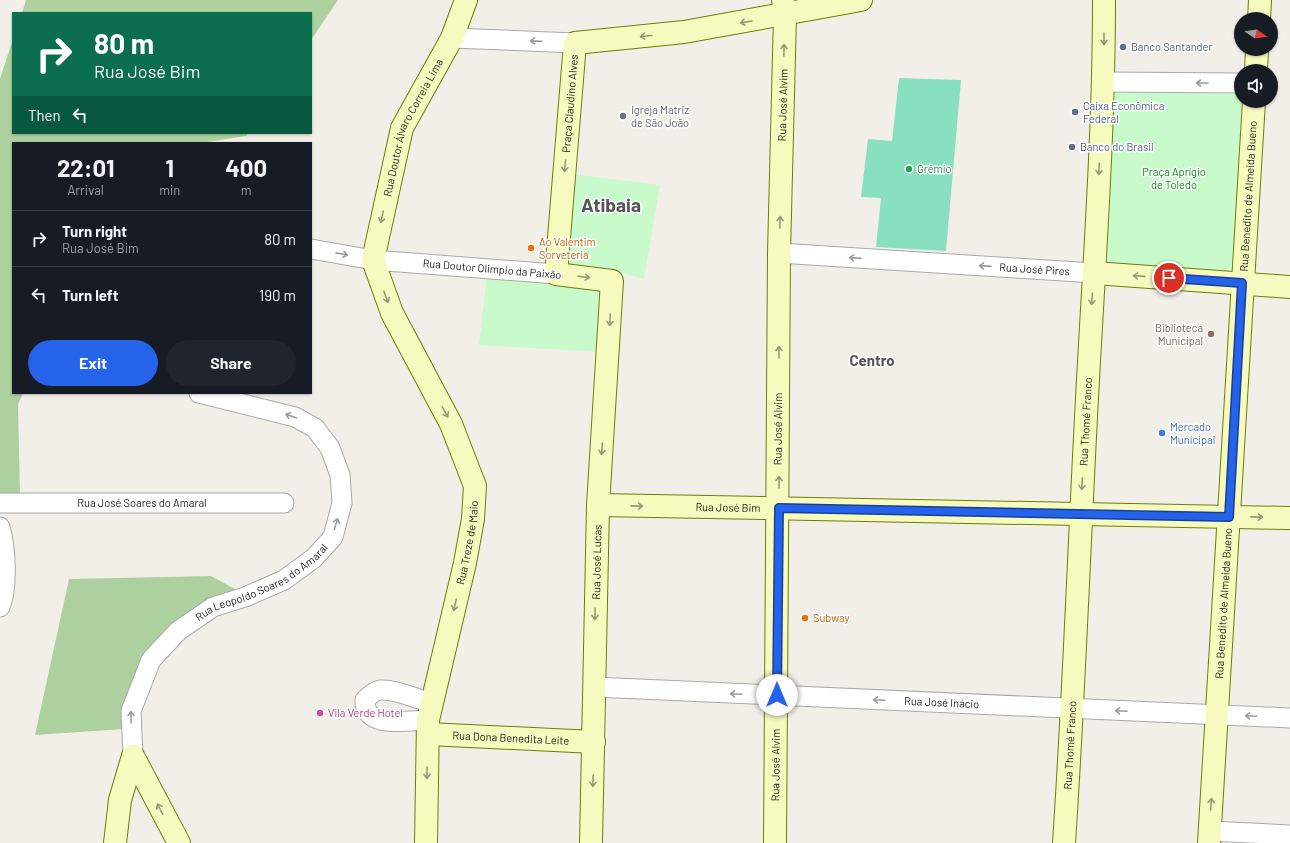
<!DOCTYPE html>
<meta charset="utf-8">
<style>
:root{--surface:#171b24;--page:#20242c;--text:#f1f3f6;--muted:#9ea1a6;--line:#363941;--accent:#2563eb}
body{margin:0;font-family:Barlow,sans-serif;background:var(--page);color:var(--text);height:100vh;display:flex;flex-direction:column;font-size:15px;white-space:nowrap}
*{box-sizing:border-box;margin:0}
p{font-size:13px;color:var(--muted)}
.icon{flex:none;width:22px;height:22px;fill:none;stroke:currentColor;stroke-width:2;stroke-linecap:round;stroke-linejoin:round}
.map{position:relative;flex:1;overflow:hidden}
.panel{position:absolute;left:12px;top:142px;width:300px;height:252px;display:flex;flex-direction:column;background:var(--surface);border-radius:0px;box-shadow:0 1px 3px #0004}
.panel>*{flex:none}
.hud{position:absolute;left:12px;top:12px;width:300px;height:122px;border-radius:0px;box-shadow:0 1px 3px #0004;background:#0b6e4f;color:#fff;overflow:hidden}
.needle{width:26px;rotate:103deg}
.buttons{position:absolute;left:1234px;top:12px;display:grid;gap:8px}
.buttons a{display:grid;place-items:center;width:44px;height:44px;border-radius:50%;background:var(--surface);box-shadow:0 1px 3px #0004;font-size:20px}
.pin{position:absolute;display:grid;place-items:center;width:34px;height:34px;color:#fff;margin:-17px;border:2px solid #fff;border-radius:50%;box-shadow:0 1px 4px #0007}
.me{position:absolute;width:44px;margin:-22px;rotate:0deg;stroke-linejoin:round;filter:drop-shadow(0 0 3px #0008)}
.turn{display:flex;align-items:center;gap:14px;height:84px;padding:0 16px;font-size:18px}
.turn .icon{width:52px;height:52px;stroke-width:2.5}
.turn b{display:block;font-size:28px;line-height:34px}
.then{display:flex;align-items:center;height:38px;padding:0 16px;background:#0003;gap:8px;font-size:15px}
.eta{display:flex;justify-content:space-evenly;align-items:center;height:68px;text-align:center}
.eta b{font-size:24px;font-weight:700;line-height:28px}
.cta{display:flex;gap:8px;margin-top:auto;padding:8px 16px}
.cta a{flex:1;height:46px;border-radius:24px;background:var(--accent);color:#fff;font-size:16px;font-weight:700;line-height:46px;text-align:center}
.cta a+a{background:var(--page);color:var(--text)}
ul{padding:0;list-style:none}
li{display:flex;align-items:center;gap:12px;height:56px;padding:0 16px;border-top:1px solid var(--line)}
li div{flex:1}
li b{display:block;font-size:15px}
li em{font-style:normal}
.map>svg:first-child{display:block}
.forest{fill:#add19e}
.park{fill:#c8facc}
.pitch{fill:#88e0be}
.lines{fill:none;stroke-linecap:round;stroke-linejoin:round}
.street-casing{stroke:#a9a9a9;stroke-width:21}
.secondary-casing{stroke:#707d05;stroke-width:24}
.street{stroke:#fff;stroke-width:19}
.secondary{stroke:#f7fabf;stroke-width:22}
.oneway{stroke:#979978}
.oneway2{stroke:#9c9c9c}
.route-casing{stroke:#184099;stroke-width:10}
.route{stroke:#2563eb;stroke-width:7}
.service-dot{fill:#5c6f8a;stroke:#fff;stroke-width:1.5}
.worship-dot{fill:#6b7280;stroke:#fff;stroke-width:1.5}
.leisure-dot{fill:#2e9e5b;stroke:#fff;stroke-width:1.5}
.food-dot{fill:#e8710a;stroke:#fff;stroke-width:1.5}
.education-dot{fill:#8d6e63;stroke:#fff;stroke-width:1.5}
.shop-dot{fill:#3f7fe0;stroke:#fff;stroke-width:1.5}
.hotel-dot{fill:#d1479c;stroke:#fff;stroke-width:1.5}
.labels{text-anchor:middle;stroke-width:3;stroke-linejoin:round;paint-order:stroke}
.service-label{font-size:11px;fill:#4e5e75;stroke:#fff;text-anchor:start}
.street-label{font-size:11px;fill:#222;stroke:#fff}
.worship-label{font-size:11px;fill:#5b616d;stroke:#fff;text-anchor:start}
.leisure-label{font-size:11px;fill:#27864d;stroke:#fff;text-anchor:start}
.park-label{font-size:11px;fill:#0c8416;stroke:#fff}
.food-label{font-size:11px;fill:#c56008;stroke:#fff;text-anchor:start}
.education-label{font-size:11px;fill:#785e54;stroke:#fff;text-anchor:end}
.shop-label{font-size:11px;fill:#366cbe;stroke:#fff;text-anchor:start}
.hotel-label{font-size:11px;fill:#b23c85;stroke:#fff;text-anchor:start}
.district-label{font-size:15px;font-weight:bold;fill:#555;stroke:#fff}
.town-label{font-size:19px;font-weight:bold;fill:#555;stroke:#fff}
</style>
<div class="map">
<svg width="1290" height="843" viewBox="0 0 1290 843">
<rect width="100%" height="100%" fill="#f2efe9"/>
<!-- forest -->
<path class="forest" d="M26 0H338L311 40V13H22Z
M13 39V133H248L246 136 201 143H13V393H23L18 405 20 495 0 497V79Z
M211 576 242 593 173 625 124 729 35 735 69 579Z"/>
<!-- park -->
<path class="park" d="M1113 92 1241 94V101H1243L1233 271 1107 264Z
M572 174 660 185 644 279 627 274 565 268Z
M487 275 601 285 600 352 479 345Z"/>
<!-- pitch -->
<path class="pitch" d="M899 78 961 80 946 251 876 247 881 198 861 197 868 139 892 141Z"/>
<g class="lines">
<defs>
<g id="street">
<path d="M452 38 575 43"/>
<path d="M1104 82 1241 83"/>
<path d="M311 249 373 260 556 274"/>
<path id="s1" d="M779 253 1094 273"/>
<path id="s2" d="M0 503H284"/>
<path d="M0 527C6 548 8 588 0 607"/>
<path id="s3" d="M594 687 1290 718"/>
<path d="M428 720C409 720 363 730 365 700 369 696 374 691 380 690 396 689 416 699 432 703"/>
<path id="s4" d="M133 756 131 711 151 660 178 631 213 607 245 597 284 580 314 558 333 537 342 503 340 475 330 448 315 428 295 417 199 393"/>
<path d="M1210 831 1290 835"/>
</g>
<g id="secondary">
<path d="M1259 19 1260 0"/>
<path d="M1256 71 1257 49"/>
<path d="M1094 273 1290 287"/>
<path id="s5" d="M598 505 1290 518"/>
<path id="s6" d="M428 734 594 742"/>
<path d="M133 756 179 843"/>
<path d="M115 843 120 800 133 756"/>
<path id="s7" d="M426 843 428 720 465 563 473 519 475 486 451 424 392 313 373 260 402 128 452 38 466 0"/>
<path id="s8" d="M591 843 598 505 612 281 556 274 575 43 684 32 861 0"/>
<path id="s9" d="M775 843 779 253 785 15 783 0"/>
<path id="s10" d="M1064 843C1074 695 1079 547 1087 398 1094 266 1104 133 1104 0"/>
<path id="s11" d="M1209 843 1254 101"/>
</g>
</defs>
<!-- street casing -->
<use href="#street" class="street-casing"/>
<!-- secondary casing -->
<use href="#secondary" class="secondary-casing"/>
<!-- street -->
<use href="#street" class="street"/>
<!-- secondary -->
<use href="#secondary" class="secondary"/>
</g>
<!-- one-way arrows -->
<defs><path id="oneway-shaft" d="M-6 0H5M1.5-3L5.5 0L1.5 3" fill="none" stroke-width="1.6" stroke-linecap="round" stroke-linejoin="round"/></defs>
<g class="oneway">
<use href="#oneway-shaft" transform="translate(746 22) rotate(170)"/>
<use href="#oneway-shaft" transform="translate(646 36) rotate(175)"/>
<use href="#oneway-shaft" transform="translate(1104 39) rotate(90)"/>
<use href="#oneway-shaft" transform="translate(784 50) rotate(-89)"/>
<use href="#oneway-shaft" transform="translate(565 166) rotate(95)"/>
<use href="#oneway-shaft" transform="translate(1099 169) rotate(93)"/>
<use href="#oneway-shaft" transform="translate(382 217) rotate(103)"/>
<use href="#oneway-shaft" transform="translate(780 222) rotate(-89)"/>
<use href="#oneway-shaft" transform="translate(1139 276) rotate(-176)"/>
<use href="#oneway-shaft" transform="translate(584 277) rotate(7)"/>
<use href="#oneway-shaft" transform="translate(386 297) rotate(70)"/>
<use href="#oneway-shaft" transform="translate(1092 299) rotate(93)"/>
<use href="#oneway-shaft" transform="translate(610 320) rotate(92)"/>
<use href="#oneway-shaft" transform="translate(779 352) rotate(-90)"/>
<use href="#oneway-shaft" transform="translate(445 412) rotate(62)"/>
<use href="#oneway-shaft" transform="translate(602 449) rotate(94)"/>
<use href="#oneway-shaft" transform="translate(779 482) rotate(-90)"/>
<use href="#oneway-shaft" transform="translate(1082 484) rotate(93)"/>
<use href="#oneway-shaft" transform="translate(637 506) rotate(1)"/>
<use href="#oneway-shaft" transform="translate(1257 517) rotate(1)"/>
<use href="#oneway-shaft" transform="translate(455 605) rotate(103)"/>
<use href="#oneway-shaft" transform="translate(595 614) rotate(91)"/>
<use href="#oneway-shaft" transform="translate(427 773) rotate(91)"/>
<use href="#oneway-shaft" transform="translate(593 781) rotate(92)"/>
<use href="#oneway-shaft" transform="translate(1211 804) rotate(-86)"/>
<use href="#oneway-shaft" transform="translate(160 809) rotate(-117)"/>
</g>
<g class="oneway2">
<use href="#oneway-shaft" transform="translate(536 41) rotate(-178)"/>
<use href="#oneway-shaft" transform="translate(1202 83) rotate(-180)"/>
<use href="#oneway-shaft" transform="translate(342 254) rotate(11)"/>
<use href="#oneway-shaft" transform="translate(855 258) rotate(-176)"/>
<use href="#oneway-shaft" transform="translate(985 266) rotate(-176)"/>
<use href="#oneway-shaft" transform="translate(291 416) rotate(-161)"/>
<use href="#oneway-shaft" transform="translate(336 524) rotate(-74)"/>
<use href="#oneway-shaft" transform="translate(736 694) rotate(-177)"/>
<use href="#oneway-shaft" transform="translate(879 700) rotate(-177)"/>
<use href="#oneway-shaft" transform="translate(1121 711) rotate(-177)"/>
<use href="#oneway-shaft" transform="translate(1251 716) rotate(-177)"/>
<use href="#oneway-shaft" transform="translate(131 717) rotate(-91)"/>
</g>
<g class="lines">
<defs>
<path id="route" d="M777 695 779 508 1229 517 1242 283 1169 278"/>
</defs>
<!-- route casing -->
<use href="#route" class="route-casing"/>
<!-- route -->
<use href="#route" class="route"/>
</g>
<!-- markers -->
<g class="service-dot">
<circle cx="1123" cy="47" r="4"/>
<circle cx="1075" cy="112" r="4"/>
<circle cx="1072" cy="147" r="4"/>
</g>
<circle class="worship-dot" cx="623" cy="116" r="4"/>
<circle class="leisure-dot" cx="909" cy="169" r="4"/>
<g class="food-dot">
<circle cx="531" cy="248" r="4"/>
<circle cx="805" cy="618" r="4"/>
</g>
<circle class="education-dot" cx="1211" cy="334" r="4"/>
<circle class="shop-dot" cx="1162" cy="433" r="4"/>
<circle class="hotel-dot" cx="320" cy="713" r="4"/>
<g class="labels">
<!-- service labels -->
<g class="service-label">
<text x="1131" y="51">Banco Santander</text>
<text x="1083" y="110">Caixa Econômica<tspan x="1083" dy="13">Federal</tspan></text>
<text x="1080" y="151">Banco do Brasil</text>
</g>
<!-- street labels -->
<g class="street-label">
<text dy="4" stroke="none"><textPath href="#s8" startOffset="790">Praça Claudino Alves</textPath></text>
<text dy="4" stroke="none"><textPath href="#s9" startOffset="738">Rua José Alvim</textPath></text>
<text dy="4" stroke="none"><textPath href="#s7" startOffset="750">Rua Doutor Álvaro Correia Lima</textPath></text>
<text dy="4" stroke="none"><textPath href="#s11" startOffset="648">Rua Benedito de Almeida Bueno</textPath></text>
<text transform="translate(492 269) rotate(5)" y="4">Rua Doutor Olimpio da Paixão</text>
<text dy="4" stroke="none"><textPath href="#s1" startOffset="256">Rua José Pires</textPath></text>
<text dy="4" stroke="none"><textPath href="#s10" startOffset="422">Rua Thomé Franco</textPath></text>
<text dy="4" stroke="none"><textPath href="#s9" startOffset="414">Rua José Alvim</textPath></text>
<text dy="4" stroke="none"><textPath href="#s2" startOffset="142">Rua José Soares do Amaral</textPath></text>
<text dy="4" stroke="none"><textPath href="#s5" startOffset="130">Rua José Bim</textPath></text>
<text dy="4" stroke="none"><textPath href="#s7" startOffset="305">Rua Treze de Maio</textPath></text>
<text dy="4" stroke="none"><textPath href="#s8" startOffset="281">Rua José Lucas</textPath></text>
<text dy="4" stroke="none"><textPath href="#s4" startOffset="237">Rua Leopoldo Soares do Amaral</textPath></text>
<text dy="4" stroke="none"><textPath href="#s11" startOffset="240">Rua Benedito de Almeida Bueno</textPath></text>
<text dy="4" stroke="none"><textPath href="#s3" startOffset="348">Rua José Inácio</textPath></text>
<text dy="4" stroke="none"><textPath href="#s6" startOffset="83">Rua Dona Benedita Leite</textPath></text>
<text dy="4" stroke="none"><textPath href="#s10" startOffset="98">Rua Thomé Franco</textPath></text>
<text dy="4" stroke="none"><textPath href="#s9" startOffset="78">Rua José Alvim</textPath></text>
</g>
<!-- worship labels -->
<g class="worship-label">
<text x="631" y="114">Igreja Matriz<tspan x="631" dy="13">de São João</tspan></text>
</g>
<!-- leisure labels -->
<g class="leisure-label">
<text x="917" y="173">Grêmio</text>
</g>
<!-- park labels -->
<g class="park-label">
<text x="1174" y="176">Praça Aprígio<tspan x="1174" dy="13">de Toledo</tspan></text>
</g>
<!-- food labels -->
<g class="food-label">
<text x="539" y="246">Ao Valentim<tspan x="539" dy="13">Sorveteria</tspan></text>
<text x="813" y="622">Subway</text>
</g>
<!-- education labels -->
<g class="education-label">
<text x="1203" y="332">Biblioteca<tspan x="1203" dy="13">Municipal</tspan></text>
</g>
<!-- shop labels -->
<g class="shop-label">
<text x="1170" y="431">Mercado<tspan x="1170" dy="13">Municipal</tspan></text>
</g>
<!-- hotel labels -->
<g class="hotel-label">
<text x="328" y="717">Vila Verde Hotel</text>
</g>
<!-- district labels -->
<g class="district-label">
<text x="872" y="366">Centro</text>
</g>
<!-- town labels -->
<g class="town-label">
<text x="611" y="212">Atibaia</text>
</g>
</g>
</svg>
<div class="buttons">
<a><svg class="needle" viewBox="-14 -14 28 28"><path d="M0-13l5 13h-10z" fill="#e53935"/><path d="M0 13l5-13h-10z" fill="#9ea1a6"/></svg></a>
<a><svg class="icon" aria-label="sound" viewBox="0 0 24 24"><path d="M4 9h4l5-4v14l-5-4H4zM17 9q2 3 0 6"/></svg></a>
</div>
<div class="pin" style="left:1169px;top:278px;background:#d93025"><svg class="icon" aria-label="arrive" viewBox="0 0 24 24"><path d="M6 21V4h12l-3 4 3 4H6"/></svg></div>
<svg class="me" style="left:777px;top:695px" viewBox="-20 -20 40 40"><circle r="19" fill="#fff"/><path d="M0-13L10 11 0 6-10 11z" fill="#2563eb"/></svg>
<div class="hud">
<div class="turn"><svg class="icon" aria-label="right" viewBox="0 0 24 24"><path d="M7 20v-9h11M14 6l5 5-5 5"/></svg><div><b>80 m</b>Rua José Bim</div></div>
<div class="then">Then<svg class="icon" aria-label="left" viewBox="0 0 24 24"><path d="M17 20v-9H6M10 6l-5 5 5 5"/></svg></div>
</div>
<section class="panel">
<div class="eta">
<div><b>22:01</b><p>Arrival</p></div>
<div><b>1</b><p>min</p></div>
<div><b>400</b><p>m</p></div>
</div>
<ul>
<li><svg class="icon" aria-label="right" viewBox="0 0 24 24"><path d="M7 20v-9h11M14 6l5 5-5 5"/></svg><div><b>Turn right</b><p>Rua José Bim</p></div><em>80 m</em></li>
<li><svg class="icon" aria-label="left" viewBox="0 0 24 24"><path d="M17 20v-9H6M10 6l-5 5 5 5"/></svg><div><b>Turn left</b></div><em>190 m</em></li>
</ul>
<div class="cta"><a>Exit</a><a>Share</a></div>
</section>
</div>
